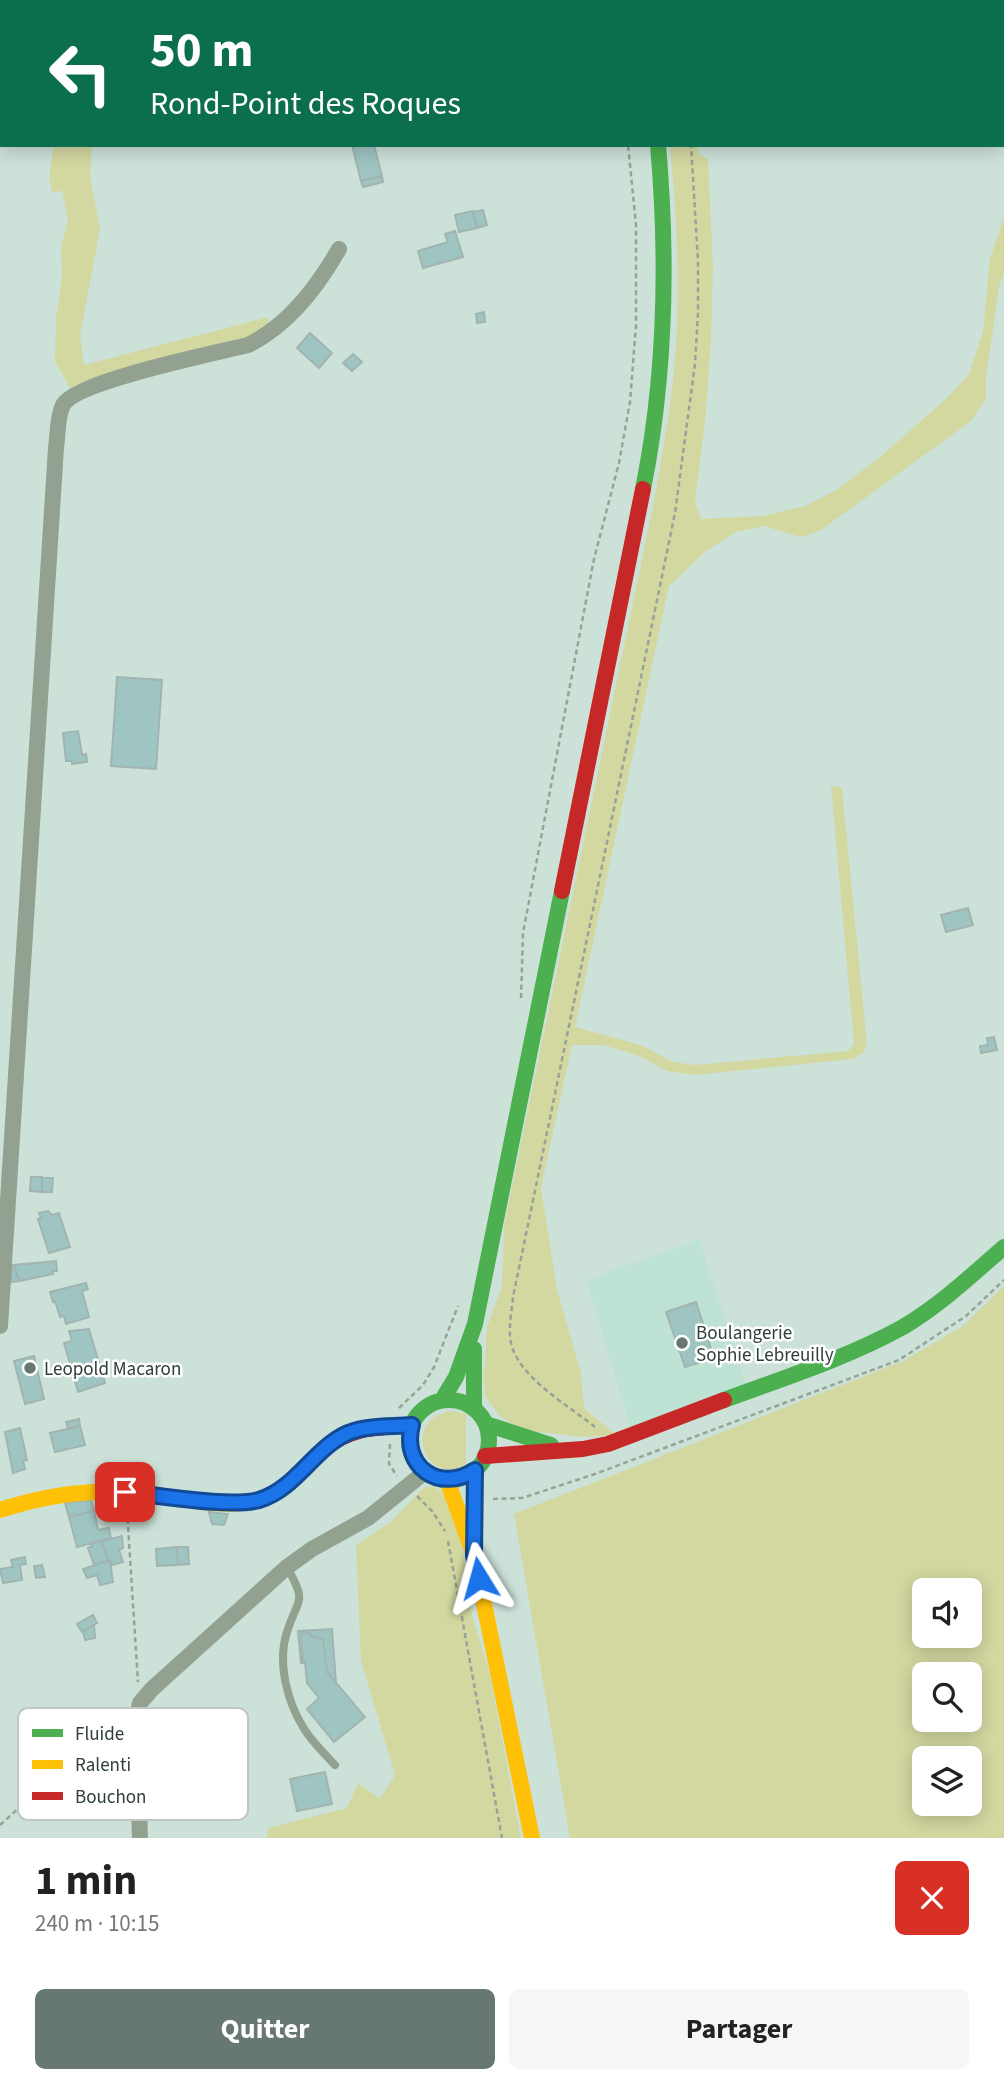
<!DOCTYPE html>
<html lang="fr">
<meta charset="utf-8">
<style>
:root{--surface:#fff;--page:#f6f6f6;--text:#222;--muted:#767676;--accent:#667871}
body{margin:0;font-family:"Source Sans 3",sans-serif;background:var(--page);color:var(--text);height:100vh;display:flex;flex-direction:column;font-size:26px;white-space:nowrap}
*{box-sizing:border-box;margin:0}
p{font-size:23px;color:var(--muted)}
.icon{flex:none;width:38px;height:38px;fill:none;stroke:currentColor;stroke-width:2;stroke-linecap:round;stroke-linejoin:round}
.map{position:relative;height:1838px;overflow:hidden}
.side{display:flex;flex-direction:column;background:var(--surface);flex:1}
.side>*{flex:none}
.top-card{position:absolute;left:0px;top:0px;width:1004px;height:147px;box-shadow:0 4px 18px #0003;background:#0b6e4f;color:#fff;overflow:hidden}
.tools{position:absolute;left:912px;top:1578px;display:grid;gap:14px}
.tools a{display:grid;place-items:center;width:70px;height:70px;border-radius:10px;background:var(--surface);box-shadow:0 4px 18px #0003;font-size:35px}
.pin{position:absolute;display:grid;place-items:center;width:60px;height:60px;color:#fff;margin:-30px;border-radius:14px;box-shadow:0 4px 10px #0006}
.me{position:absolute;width:77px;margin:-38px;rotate:352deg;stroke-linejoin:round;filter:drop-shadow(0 0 5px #0008)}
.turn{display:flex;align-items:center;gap:24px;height:147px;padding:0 35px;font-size:32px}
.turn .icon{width:91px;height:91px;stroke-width:2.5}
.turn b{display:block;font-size:49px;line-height:60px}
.round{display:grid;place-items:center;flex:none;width:74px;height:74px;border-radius:10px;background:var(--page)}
.headline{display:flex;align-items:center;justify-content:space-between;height:119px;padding:0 35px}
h1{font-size:42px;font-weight:700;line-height:52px}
.button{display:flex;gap:14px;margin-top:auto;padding:14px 35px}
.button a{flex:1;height:80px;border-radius:10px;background:var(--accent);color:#fff;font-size:28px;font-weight:700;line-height:80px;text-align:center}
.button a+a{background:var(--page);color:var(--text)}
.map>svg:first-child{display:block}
.built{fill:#bee3d4}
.green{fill:#d3d8a1;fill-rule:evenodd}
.building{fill:#9fc5c3;stroke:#a2b4b0;stroke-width:2}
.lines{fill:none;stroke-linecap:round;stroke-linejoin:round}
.path{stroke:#96a397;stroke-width:2.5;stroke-dasharray:5 3.5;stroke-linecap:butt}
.lane{stroke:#93a191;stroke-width:8}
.street{stroke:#93a191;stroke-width:16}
.fast{stroke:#4caf50;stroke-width:16}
.slow{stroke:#ffc107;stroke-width:16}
.jam{stroke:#c62828;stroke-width:16}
.route-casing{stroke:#114b97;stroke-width:18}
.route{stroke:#1a73e8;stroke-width:12}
.poi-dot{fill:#667871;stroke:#fff;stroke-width:2.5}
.labels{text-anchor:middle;stroke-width:5;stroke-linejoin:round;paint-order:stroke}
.poi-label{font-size:19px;fill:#2f3f39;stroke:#fff;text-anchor:start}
.key{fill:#fff;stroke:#c1c5c4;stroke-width:2}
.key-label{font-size:19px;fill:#2f3f39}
</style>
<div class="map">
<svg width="1004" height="1838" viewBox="0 0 1004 1838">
<rect width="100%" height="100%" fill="#cce2d9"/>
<!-- built -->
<path class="built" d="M699 1239 746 1384 631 1429 586 1280Z"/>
<!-- green -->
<path class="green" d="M54 145H92L90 176 100 229 80 336 84 365 268 317 269 329 252 339 85 382 70 388 55 361 56 318 62 278 61 247 68 219 62 191 52 192 49 177Z
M670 145H697L698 154 708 159 713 266 711 342 705 423 695 501 701 519 763 516 805 506 838 489 880 457 948 397 969 374 983 331 990 259 1004 217V272L999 287 986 377V399L971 421 821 530 801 537 764 526 736 532 706 551 669 586 575 1027 641 1045 673 1062 695 1065 848 1051 854 1044 831 786 842 788 867 1044 863 1053 853 1059 695 1075 667 1071 639 1056 604 1045H572L541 1188 557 1289 581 1373 584 1408 616 1435 583 1437 521 1430 499 1415 485 1396 484 1377 487 1327 502 1286 504 1226 653 506C661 460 670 415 674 369 681 295 677 219 670 145Z
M1004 1286V1838H570L514 1514 903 1361 963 1326ZM924 1591H970V1636H924ZM924 1675H970V1720H924ZM924 1759H970V1804H924Z
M452 1411 466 1414V1467C420 1484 403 1417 452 1411Z
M434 1486 445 1495 462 1543 472 1616 489 1671 521 1838H267L268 1828 347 1808 358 1783 380 1799 395 1775 361 1661 356 1545 392 1521 423 1488Z"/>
<!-- building -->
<path class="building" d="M352 145H374L382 176 361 181Z
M382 176 383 182 363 187 361 181Z
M483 210 487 225 477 228 473 212Z
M473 211 477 228 459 232 455 215Z
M455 231 463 257 423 268 418 251 448 242 445 234Z
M484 312 485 322 477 323 476 314Z
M310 333 332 353 319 368 297 348Z
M353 354 362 362 352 371 343 363Z
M117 677 162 680 156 769 111 766Z
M78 731 82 755 86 754 87 762 72 764V761H66L63 733Z
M968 908 973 925 946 932 941 915Z
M994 1037 997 1050 981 1053 980 1046 988 1045 987 1038Z
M31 1177H42V1192L30 1191Z
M42 1177 53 1178 52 1192H42Z
M48 1211 52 1215 59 1213 70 1247 49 1253 38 1219 41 1218 39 1213Z
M56 1261 57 1271H52L53 1274 19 1281 14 1265Z
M12 1265H14L19 1281 11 1282Z
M86 1283 88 1289 82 1291 89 1317 66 1324 64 1316 60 1317 55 1301 53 1302 50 1292Z
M696 1302 714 1358 685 1367 666 1312Z
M89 1329 105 1383 78 1392 64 1343 72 1341 69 1331Z
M34 1356 44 1399 25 1404 14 1361Z
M79 1419 80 1426 68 1428 66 1422Z
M80 1426 85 1445 55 1452 50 1433Z
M20 1428 27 1460 23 1461 25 1469 13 1473 5 1432Z
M91 1500 94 1511 69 1517 65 1503Z
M94 1511 98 1530 109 1528 111 1538 77 1547 69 1517Z
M209 1512 228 1514 224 1525 212 1524Z
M122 1536 123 1548 119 1550 123 1562 112 1565 110 1560 108 1561 102 1541Z
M102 1541 108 1561 94 1565 88 1548 92 1546 91 1544Z
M177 1547H188L189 1564 178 1565Z
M177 1547 178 1565 157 1566 156 1549Z
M25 1557 26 1564 20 1565 22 1580 3 1583 0 1569 13 1567 11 1560Z
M110 1560 113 1582 100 1585 97 1575 87 1578 83 1569Z
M42 1565 45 1577 36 1578 34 1566Z
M93 1615 97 1623 82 1632 77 1624Z
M94 1625 95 1638 85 1640 83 1631Z
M332 1629 336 1683 327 1672 323 1639 310 1636V1633L301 1634 303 1663H301L298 1631Z
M310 1633V1636L323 1639 327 1672 365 1717 334 1742 307 1709 319 1698 307 1683 305 1662 303 1663 301 1634Z
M325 1772 332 1804 297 1811 290 1779Z"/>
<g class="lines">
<!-- path -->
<path class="path" d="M615 0V2
M676 0 677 2
M521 998 523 933 594 559 619 463 630 402 636 325V225L628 145
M399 1408 423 1385 434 1367 458 1306
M595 1427C568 1405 512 1374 510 1336 509 1323 512 1310 513 1297L675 513 695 364 698 313V261L691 145
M390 1444 389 1464 397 1476
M417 1496 432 1511 445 1531
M493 1499 522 1498 595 1474 899 1360 966 1316 1004 1280
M127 1510 138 1682
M448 1541 502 1838
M0 1825 122 1715"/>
<!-- lane -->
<path class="lane" d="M287 1567C308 1605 298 1596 287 1632 277 1662 287 1701 303 1727 311 1741 324 1753 335 1765"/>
<!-- street -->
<path class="street" d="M0 1326 56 448C58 434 57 417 63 405 76 381 216 353 248 345 287 326 318 286 339 249
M140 1838 136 1721 140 1703 152 1689 287 1567 312 1549 368 1518 425 1472"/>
<!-- fast -->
<path class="fast" d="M643 489C666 375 668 260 658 145
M474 1349V1409
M442 1400 456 1377 475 1324 562 891
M724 1400C784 1378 847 1358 903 1327 940 1305 972 1275 1004 1247
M409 1440a40 40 0 1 1 80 0a40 40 0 1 1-80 0Z
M486 1424 551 1445"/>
<!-- slow -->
<path class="slow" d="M447 1480 474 1555 532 1838
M0 1510C46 1495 93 1488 142 1493 179 1497 222 1510 259 1500 286 1492 305 1467 325 1448"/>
<!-- jam -->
<path class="jam" d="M643 0V2
M562 891 643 489
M325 1448C354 1426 377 1428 412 1425
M485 1456 583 1449 608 1444 724 1400
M474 1538 475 1470"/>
</g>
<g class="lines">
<defs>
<path id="route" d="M125 1492C158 1495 230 1508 259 1500 296 1489 314 1448 348 1433 368 1425 391 1427 412 1425 401 1466 439 1494 475 1470L474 1555 479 1578"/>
</defs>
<!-- route casing -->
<use href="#route" class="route-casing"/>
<!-- route -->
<use href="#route" class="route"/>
</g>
<!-- markers -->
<g class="poi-dot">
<circle cx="682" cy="1343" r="7"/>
<circle cx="30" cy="1368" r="7"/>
</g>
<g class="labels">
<!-- poi labels -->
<g class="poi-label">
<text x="696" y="1339">Boulangerie<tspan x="696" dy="22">Sophie Lebreuilly</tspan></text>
<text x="44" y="1375">Leopold Macaron</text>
</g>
</g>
<!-- legend -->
<rect x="18" y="1708" width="230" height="112" rx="10" class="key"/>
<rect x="32" y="1729" width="31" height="8" fill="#4caf50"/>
<rect x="32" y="1760" width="31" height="9" fill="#ffc107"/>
<rect x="32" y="1792" width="31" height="8" fill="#c62828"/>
<g class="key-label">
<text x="75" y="1740">Fluide</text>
<text x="75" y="1771">Ralenti</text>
<text x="75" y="1803">Bouchon</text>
</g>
</svg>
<div class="tools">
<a><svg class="icon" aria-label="sound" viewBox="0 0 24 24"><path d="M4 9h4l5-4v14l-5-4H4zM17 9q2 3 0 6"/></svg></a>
<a><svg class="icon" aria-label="search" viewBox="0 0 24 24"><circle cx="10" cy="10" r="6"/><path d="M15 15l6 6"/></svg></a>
<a><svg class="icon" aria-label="layers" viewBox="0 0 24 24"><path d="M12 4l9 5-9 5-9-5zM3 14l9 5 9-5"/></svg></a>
</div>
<div class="pin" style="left:125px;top:1492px;background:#d93025"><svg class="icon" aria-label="arrive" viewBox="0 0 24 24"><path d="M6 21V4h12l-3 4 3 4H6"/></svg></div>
<svg class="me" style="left:479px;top:1578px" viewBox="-20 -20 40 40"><path d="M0-17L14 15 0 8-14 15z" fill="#1a73e8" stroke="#fff" stroke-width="4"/></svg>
<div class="top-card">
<div class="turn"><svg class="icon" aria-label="left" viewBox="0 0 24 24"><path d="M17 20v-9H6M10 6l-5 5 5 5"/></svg><div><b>50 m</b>Rond-Point des Roques</div></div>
</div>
</div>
<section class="side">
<div class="headline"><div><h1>1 min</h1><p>240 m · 10:15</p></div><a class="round" style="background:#d93025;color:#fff"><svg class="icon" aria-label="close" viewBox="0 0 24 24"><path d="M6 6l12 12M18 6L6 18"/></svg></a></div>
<div class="button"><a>Quitter</a><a>Partager</a></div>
</section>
